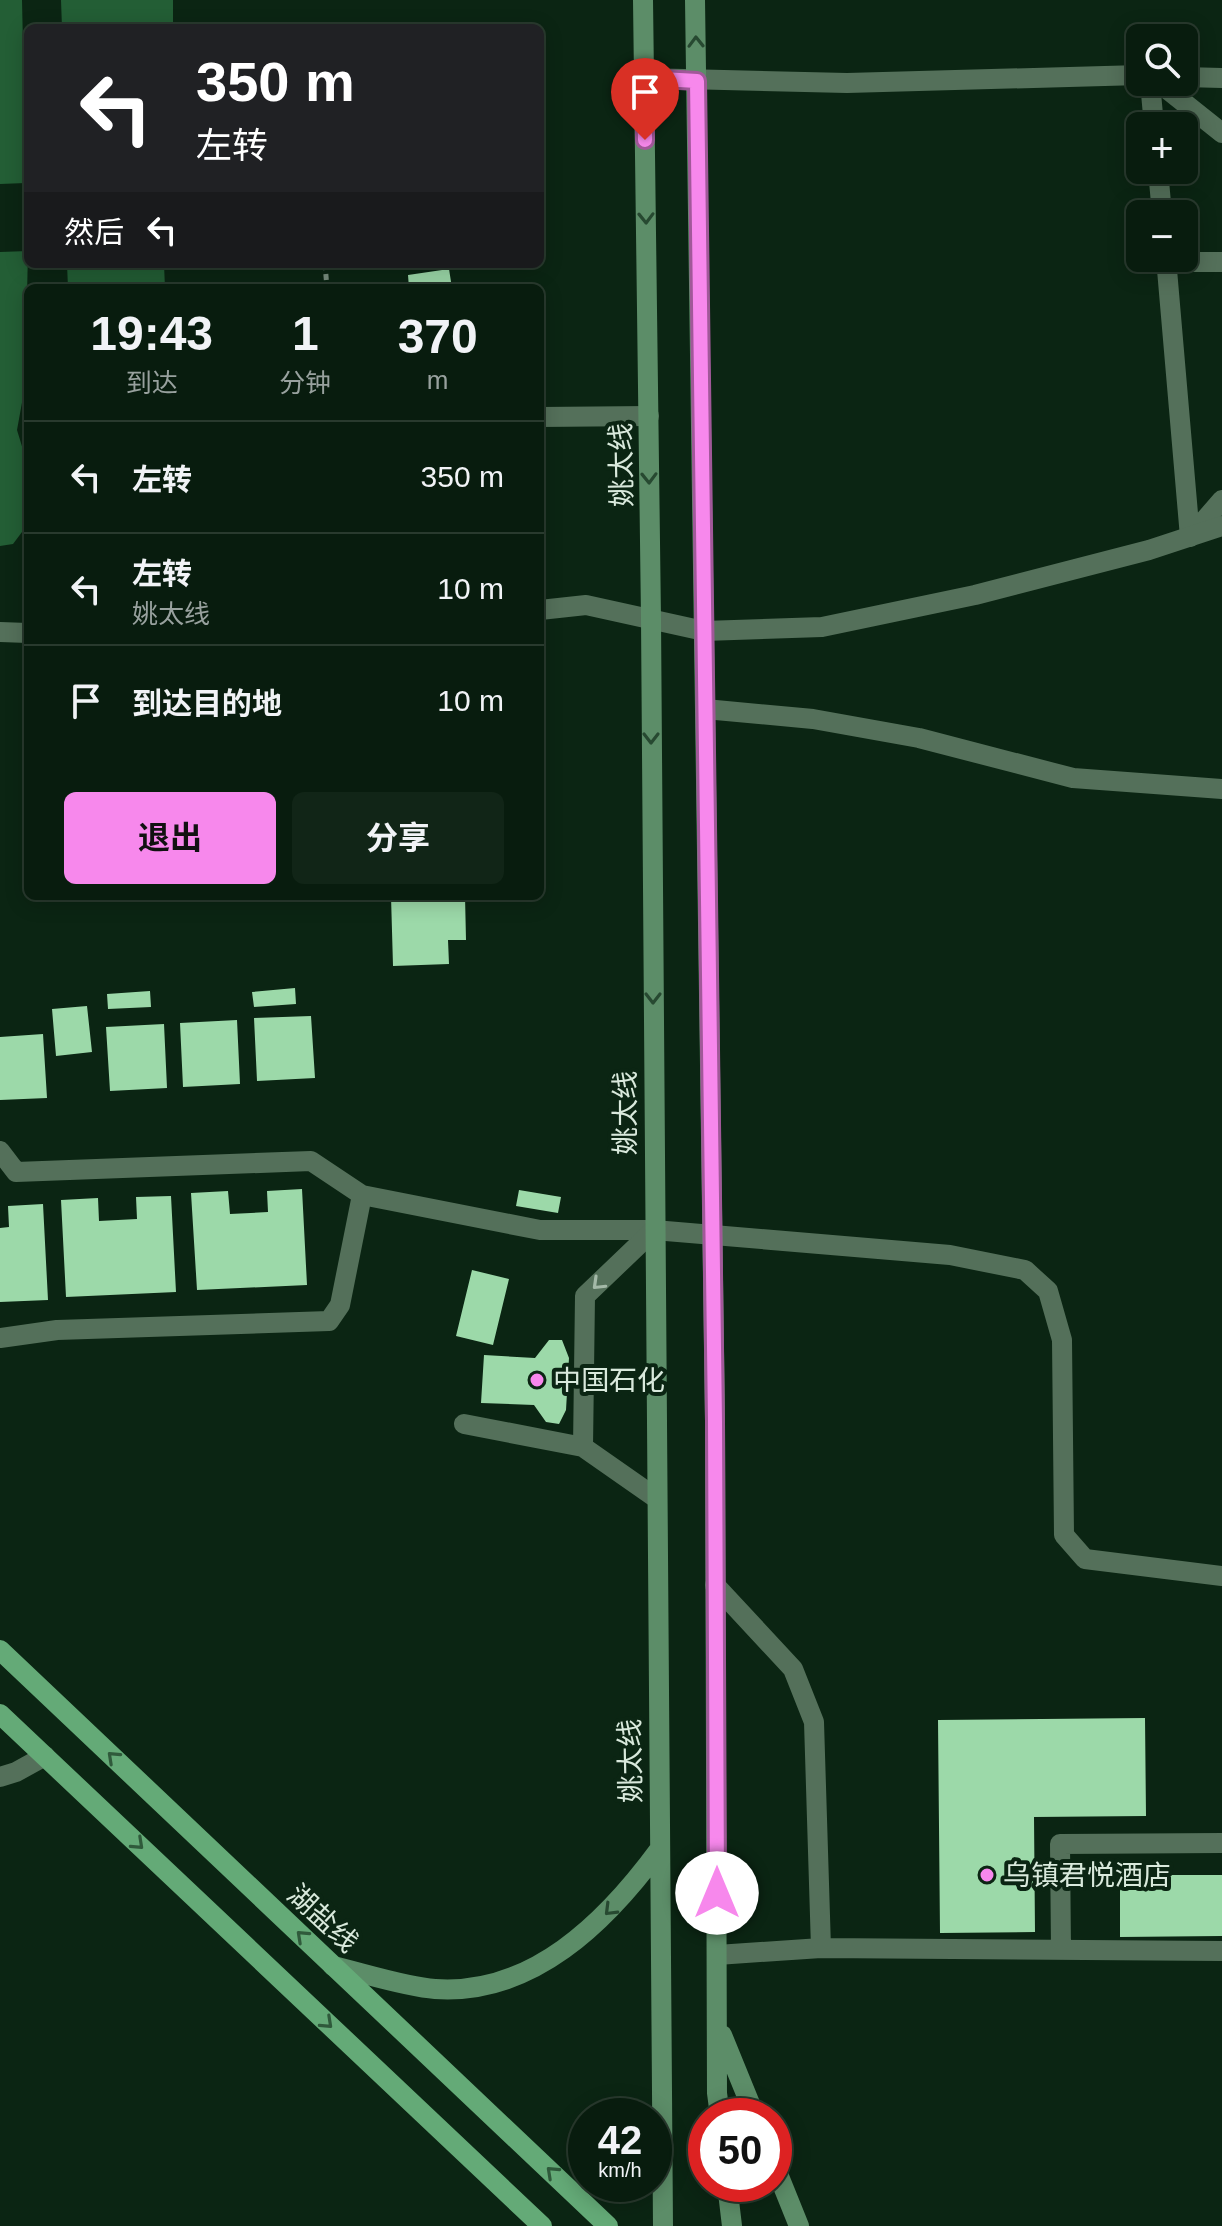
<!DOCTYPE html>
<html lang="zh">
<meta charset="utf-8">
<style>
:root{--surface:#081c0e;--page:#112517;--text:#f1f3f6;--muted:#98a19e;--line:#293a2e;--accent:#f788ec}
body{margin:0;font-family:Helvetica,"Noto Sans SC",sans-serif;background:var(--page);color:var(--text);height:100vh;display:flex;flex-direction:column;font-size:30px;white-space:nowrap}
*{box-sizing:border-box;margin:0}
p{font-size:26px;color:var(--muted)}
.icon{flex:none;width:44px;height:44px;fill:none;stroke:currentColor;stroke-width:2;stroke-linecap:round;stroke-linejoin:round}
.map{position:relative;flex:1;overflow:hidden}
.panel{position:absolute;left:24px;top:284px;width:520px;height:616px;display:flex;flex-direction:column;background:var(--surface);border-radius:12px;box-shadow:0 4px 20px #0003,0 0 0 2px var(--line)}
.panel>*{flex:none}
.guide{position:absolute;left:24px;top:24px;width:520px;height:244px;border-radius:12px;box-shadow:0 4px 20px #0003,0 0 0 2px var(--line);background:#202124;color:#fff;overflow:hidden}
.buttons{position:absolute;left:1126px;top:24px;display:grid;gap:16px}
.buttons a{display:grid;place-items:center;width:72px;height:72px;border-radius:12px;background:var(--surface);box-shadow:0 4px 20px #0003,0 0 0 2px var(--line);font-size:40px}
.speed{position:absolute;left:568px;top:2098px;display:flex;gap:16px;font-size:40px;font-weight:700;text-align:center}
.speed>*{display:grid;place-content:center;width:104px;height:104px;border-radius:50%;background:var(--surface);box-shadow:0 4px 20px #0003,0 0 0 2px var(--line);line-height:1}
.speed small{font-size:20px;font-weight:400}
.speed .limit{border:12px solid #d22;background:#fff;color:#111}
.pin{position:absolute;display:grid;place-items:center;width:68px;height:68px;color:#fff;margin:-82px -34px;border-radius:50% 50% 50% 0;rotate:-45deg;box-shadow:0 0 8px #0007}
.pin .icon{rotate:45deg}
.me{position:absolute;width:88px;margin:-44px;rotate:0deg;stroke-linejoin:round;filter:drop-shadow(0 0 6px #0008)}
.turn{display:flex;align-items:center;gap:28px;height:168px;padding:0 40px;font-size:36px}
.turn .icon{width:104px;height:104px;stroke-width:2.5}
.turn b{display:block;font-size:56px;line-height:68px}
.then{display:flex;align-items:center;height:76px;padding:0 40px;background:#0003;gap:16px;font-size:30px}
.eta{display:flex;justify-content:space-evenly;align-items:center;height:136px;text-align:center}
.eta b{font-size:48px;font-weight:700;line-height:56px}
.cta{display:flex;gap:16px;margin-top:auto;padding:16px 40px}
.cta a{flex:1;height:92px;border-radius:12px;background:var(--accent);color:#111;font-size:32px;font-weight:700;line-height:92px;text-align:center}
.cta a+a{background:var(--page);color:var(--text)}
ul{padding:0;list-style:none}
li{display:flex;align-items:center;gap:24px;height:112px;padding:0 40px;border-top:2px solid var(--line)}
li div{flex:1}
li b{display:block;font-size:30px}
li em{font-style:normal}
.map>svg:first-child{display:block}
.water{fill:#235e35}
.building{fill:#9cd9a9}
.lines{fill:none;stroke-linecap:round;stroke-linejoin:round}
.path{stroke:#788d7e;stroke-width:5;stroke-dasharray:6 4;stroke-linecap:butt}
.lane{stroke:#54705a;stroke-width:20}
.street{stroke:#54705a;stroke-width:20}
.secondary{stroke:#5c8d68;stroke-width:20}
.primary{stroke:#64aa77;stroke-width:20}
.oneway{stroke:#274931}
.oneway2{stroke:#a4b9a8}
.oneway3{stroke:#2f5a3b}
.route-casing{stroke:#a15899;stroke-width:20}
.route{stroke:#f788ec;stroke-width:14}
.poi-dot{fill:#f788ec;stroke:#0b2513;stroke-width:3}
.labels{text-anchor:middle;stroke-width:8;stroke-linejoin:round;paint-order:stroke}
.street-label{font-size:28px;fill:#d9e9dc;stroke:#0b2513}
.poi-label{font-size:28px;fill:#d9e9dc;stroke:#0b2513;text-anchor:start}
</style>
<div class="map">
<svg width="1222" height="2226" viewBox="0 0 1222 2226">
<rect width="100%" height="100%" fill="#0b2513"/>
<!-- water -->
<path class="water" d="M0 0H22L26 183 0 184Z
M61 0H173V28H62Z
M28 251 25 386 17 430 28 466V524L13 544 0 546V252Z
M67 264H164L165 288H68Z"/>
<!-- building -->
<path class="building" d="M449 269 452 288H409L408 275Z
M391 896H465L466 940H448L449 964 393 966Z
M295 988 296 1004 254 1007 252 992Z
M150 991 151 1007 108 1009 107 994Z
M87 1006 92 1052 56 1056 52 1009Z
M311 1016 315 1078 257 1081 254 1018Z
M237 1020 240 1084 183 1087 180 1023Z
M164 1024 167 1088 110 1091 106 1027Z
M43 1034 47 1098 0 1100V1037Z
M302 1189 307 1285 197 1290 191 1193 228 1191 230 1214 268 1212 267 1191Z
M519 1190 561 1197 558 1213 516 1206Z
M171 1196 176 1292 66 1297 61 1200 98 1198 99 1221 137 1219 136 1197Z
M43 1204 48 1300 0 1302V1228L9 1227 8 1206Z
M472 1270 509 1279 493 1345 456 1336Z
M549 1340H562L569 1358 566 1410 559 1424 546 1422 534 1405 481 1403 484 1355 535 1358Z
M1145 1718 1146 1816 1034 1817 1035 1932 940 1933 938 1720Z
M1120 1875H1222V1936L1120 1937Z"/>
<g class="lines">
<!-- path -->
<path class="path" d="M325 264 327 288"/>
<!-- lane -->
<path class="lane" d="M1184 77 1222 78
M644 78 847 83 1140 75
M1150 82 1154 126
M1158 82 1222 133
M1158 170 1162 214
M1166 258 1190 537
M1166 262H1222
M540 417 649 416
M1190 537 1222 500
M705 709 813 719 919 738 1073 778 1222 789
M0 1151 16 1172 311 1161 362 1195 540 1230H654
M0 1338 57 1330 329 1321 340 1305 362 1195
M715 1585 793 1669 814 1722 821 1948
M1061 1950 1060 1844 1222 1843
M717 1955 821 1948 1222 1951"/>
<!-- street -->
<path class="street" d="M540 610 586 605 704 631 822 627 975 595 1149 550 1222 526
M0 632 28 633
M464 1424 583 1447
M656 1498 583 1447 585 1296 654 1230 950 1255 1025 1270 1048 1291 1062 1340 1064 1535 1085 1559 1222 1576
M0 1777 16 1772 45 1756"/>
<!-- secondary -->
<path class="secondary" d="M643 0 651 619 663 2226
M695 0 715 1421 717 2093 720 2116
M333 1966C363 1973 406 1987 435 1989 532 1996 606 1922 659 1850
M722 2035 755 2116
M774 2164 799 2226
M727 2184 732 2226"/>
<!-- primary -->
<path class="primary" d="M0 1650 608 2226
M0 1714 542 2226"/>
</g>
<!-- one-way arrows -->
<defs><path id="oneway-chevron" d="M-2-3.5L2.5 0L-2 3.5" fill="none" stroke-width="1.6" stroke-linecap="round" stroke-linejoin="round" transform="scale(2)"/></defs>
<g class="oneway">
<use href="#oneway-chevron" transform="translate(696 42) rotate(-91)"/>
<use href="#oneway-chevron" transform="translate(646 218) rotate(89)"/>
<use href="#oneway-chevron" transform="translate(649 478) rotate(89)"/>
<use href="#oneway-chevron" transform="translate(651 738) rotate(90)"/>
<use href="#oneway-chevron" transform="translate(653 998) rotate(90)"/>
<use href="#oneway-chevron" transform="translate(610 1910) rotate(135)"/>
</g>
<use class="oneway2" href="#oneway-chevron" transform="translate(598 1284) rotate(136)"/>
<g class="oneway3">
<use href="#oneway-chevron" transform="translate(113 1757) rotate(-137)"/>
<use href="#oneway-chevron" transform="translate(138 1844) rotate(43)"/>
<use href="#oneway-chevron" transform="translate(302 1936) rotate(-137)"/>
<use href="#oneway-chevron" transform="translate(327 2023) rotate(43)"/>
<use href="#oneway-chevron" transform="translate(552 2172) rotate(-137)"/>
</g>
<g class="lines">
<defs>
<path id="route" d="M645 140 644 78 697 81 715 1421 717 1893"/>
</defs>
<!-- route casing -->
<use href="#route" class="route-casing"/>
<!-- route -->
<use href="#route" class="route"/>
</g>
<!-- markers -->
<g class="poi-dot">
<circle cx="537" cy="1380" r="8"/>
<circle cx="987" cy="1875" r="8"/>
</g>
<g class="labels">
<!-- street labels -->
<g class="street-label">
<text transform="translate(621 465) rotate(-91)" y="10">姚太线</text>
<text transform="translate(625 1113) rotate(-90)" y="10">姚太线</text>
<text transform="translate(630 1761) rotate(-91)" y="10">姚太线</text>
<text transform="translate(323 1918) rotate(43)" y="10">湖盐线</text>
</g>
<!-- poi labels -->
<g class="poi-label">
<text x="553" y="1390">中国石化</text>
<text x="1003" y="1885">乌镇君悦酒店</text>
</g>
</g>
</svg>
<div class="buttons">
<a><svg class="icon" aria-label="search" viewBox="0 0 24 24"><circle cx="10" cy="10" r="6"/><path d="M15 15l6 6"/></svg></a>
<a>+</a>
<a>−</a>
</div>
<div class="speed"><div>42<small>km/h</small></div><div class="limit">50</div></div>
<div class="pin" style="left:645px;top:140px;background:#d93025"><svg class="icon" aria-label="arrive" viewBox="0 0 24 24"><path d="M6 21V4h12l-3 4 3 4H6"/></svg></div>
<svg class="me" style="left:717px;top:1893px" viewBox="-20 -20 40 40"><circle r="19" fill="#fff"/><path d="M0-13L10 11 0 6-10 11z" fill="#f788ec"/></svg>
<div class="guide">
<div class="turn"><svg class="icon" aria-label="left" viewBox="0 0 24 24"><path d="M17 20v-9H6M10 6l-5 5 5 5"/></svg><div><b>350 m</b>左转</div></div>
<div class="then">然后<svg class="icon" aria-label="left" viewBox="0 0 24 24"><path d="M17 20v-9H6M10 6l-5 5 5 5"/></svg></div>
</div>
<section class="panel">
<div class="eta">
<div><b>19:43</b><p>到达</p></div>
<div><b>1</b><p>分钟</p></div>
<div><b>370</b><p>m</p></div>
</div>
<ul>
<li><svg class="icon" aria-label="left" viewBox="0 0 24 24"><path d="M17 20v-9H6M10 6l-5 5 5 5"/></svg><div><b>左转</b></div><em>350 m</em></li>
<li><svg class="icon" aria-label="left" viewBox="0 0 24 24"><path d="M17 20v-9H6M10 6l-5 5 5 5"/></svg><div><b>左转</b><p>姚太线</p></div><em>10 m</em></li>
<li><svg class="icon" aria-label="arrive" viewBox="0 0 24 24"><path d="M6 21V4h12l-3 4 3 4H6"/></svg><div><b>到达目的地</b></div><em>10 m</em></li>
</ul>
<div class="cta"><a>退出</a><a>分享</a></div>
</section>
</div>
